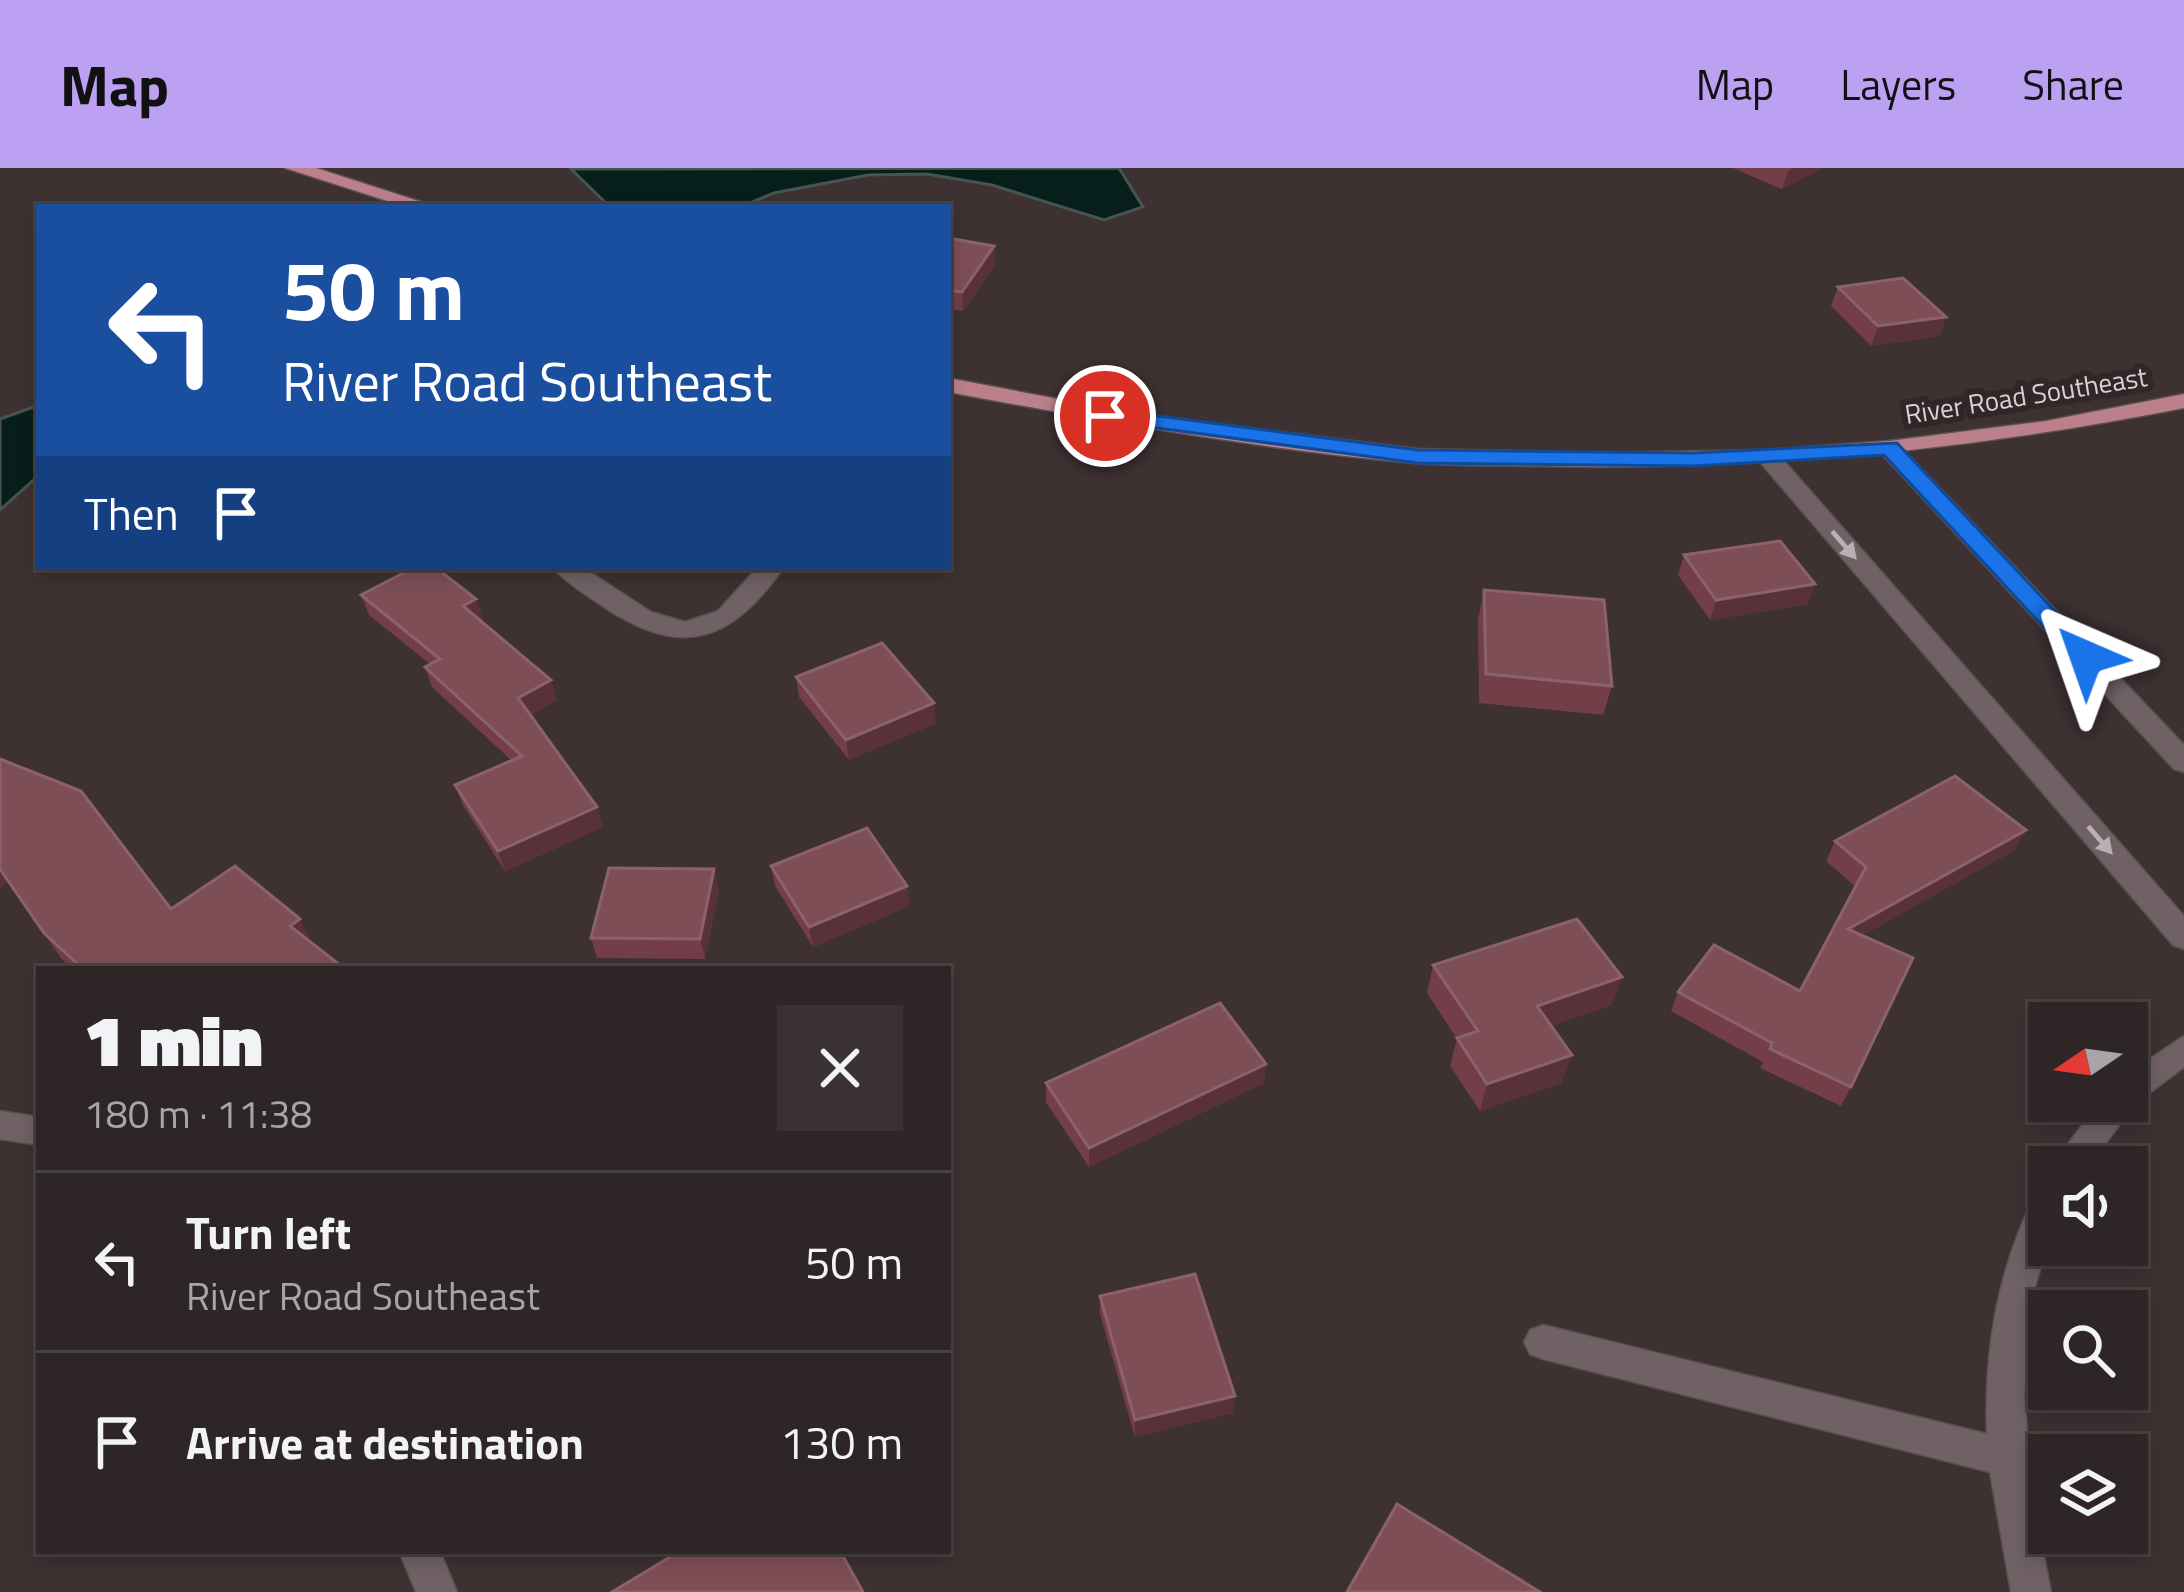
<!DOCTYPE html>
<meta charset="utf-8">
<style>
:root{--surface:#2e2526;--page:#3a3132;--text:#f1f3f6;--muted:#a7a5a7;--line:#494243;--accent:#bca0f2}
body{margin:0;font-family:"Titillium Web",sans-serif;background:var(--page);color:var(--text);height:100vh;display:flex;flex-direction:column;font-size:45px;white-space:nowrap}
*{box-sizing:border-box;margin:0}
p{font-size:39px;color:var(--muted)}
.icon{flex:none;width:66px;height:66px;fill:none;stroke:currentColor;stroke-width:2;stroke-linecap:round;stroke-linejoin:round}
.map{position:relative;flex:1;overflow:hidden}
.drawer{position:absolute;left:36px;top:798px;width:915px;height:588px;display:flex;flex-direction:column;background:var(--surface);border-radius:0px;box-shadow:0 6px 18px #0003,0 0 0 3px var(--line)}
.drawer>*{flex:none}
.banner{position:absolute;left:36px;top:36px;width:915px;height:366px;border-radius:0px;box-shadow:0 6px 18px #0003,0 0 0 3px var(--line);background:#1a4fa0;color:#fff;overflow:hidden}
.needle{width:78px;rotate:257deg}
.fabs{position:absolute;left:2028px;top:834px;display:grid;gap:24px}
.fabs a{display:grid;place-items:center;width:120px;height:120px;border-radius:0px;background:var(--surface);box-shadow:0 6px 18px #0003,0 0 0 3px var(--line);font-size:60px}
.pin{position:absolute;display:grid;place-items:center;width:102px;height:102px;color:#fff;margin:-51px;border:6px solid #fff;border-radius:50%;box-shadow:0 3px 12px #0007}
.me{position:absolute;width:132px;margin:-66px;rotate:317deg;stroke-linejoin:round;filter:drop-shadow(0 0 9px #0008)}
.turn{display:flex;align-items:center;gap:42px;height:252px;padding:0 48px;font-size:54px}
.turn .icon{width:156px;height:156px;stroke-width:2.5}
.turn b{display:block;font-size:84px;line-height:102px}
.then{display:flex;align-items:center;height:114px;padding:0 48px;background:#0003;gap:24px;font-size:45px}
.round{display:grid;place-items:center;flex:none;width:126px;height:126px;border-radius:0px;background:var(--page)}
.headline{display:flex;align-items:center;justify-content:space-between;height:204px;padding:0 48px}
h1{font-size:72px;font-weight:800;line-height:90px}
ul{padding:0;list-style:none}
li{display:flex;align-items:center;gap:36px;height:180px;padding:0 48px;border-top:3px solid var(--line)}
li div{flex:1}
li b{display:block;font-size:45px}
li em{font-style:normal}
header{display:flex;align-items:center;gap:72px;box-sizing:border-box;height:168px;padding:0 60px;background:var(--accent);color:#111}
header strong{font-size:57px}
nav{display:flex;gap:66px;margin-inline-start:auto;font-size:42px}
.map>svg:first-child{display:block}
.water{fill:#071f1b;stroke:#465452;stroke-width:3}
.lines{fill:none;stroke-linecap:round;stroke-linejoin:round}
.minor-casing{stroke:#5a5051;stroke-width:3}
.major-casing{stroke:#5a5051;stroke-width:3}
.minor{fill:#706264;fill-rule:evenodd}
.major{fill:#bc808a;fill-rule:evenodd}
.wall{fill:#733e48}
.shaded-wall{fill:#593239}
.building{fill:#7e4e57;stroke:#8c626a;stroke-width:3}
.oneway{fill:#bab0b1}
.route{fill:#1a73e8;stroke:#114b97;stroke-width:3}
.labels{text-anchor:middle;stroke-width:12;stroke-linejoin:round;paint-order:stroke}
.far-street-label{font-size:27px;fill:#d9d1d2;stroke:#322728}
</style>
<header>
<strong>Map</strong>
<nav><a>Map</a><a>Layers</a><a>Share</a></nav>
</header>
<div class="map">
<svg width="2184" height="1424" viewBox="0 0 2184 1424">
<rect width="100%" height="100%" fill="#3d3132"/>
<!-- water -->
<path class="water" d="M1119 0 1143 39 1104 52 992 17 927 6 868 7 774 25 740 39H610L571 1Z
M39 237V307L0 342V251Z"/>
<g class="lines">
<defs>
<path id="minor" d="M1889 273 1897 275 2184 577V604L2174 601 1881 285V275Z
M1768 282 1776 284 2184 748V781L2173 777 1760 294 1756 289Z
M552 399H582L651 444 685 454 718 443 758 399H784C732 473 683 492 604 439 587 427 566 415 552 399Z
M2184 868V899L2135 936 2088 999H2051L2100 933H2127V906Z
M0 943 39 949V977L0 971Z
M2049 1018V1072L2033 1125 2024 1226 2032 1327 2051 1424H2011L1990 1304 1543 1191 1530 1186 1524 1174 1530 1162 1543 1157 1987 1266C1984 1178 1998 1102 2037 1022Z
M399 1383H440L457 1424H416Z"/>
<path id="major" d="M285 0H316L437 39H406Z
M948 210 1142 247 1418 281 1600 285 1768 282 1889 273 2046 253 2184 226V240C1971 282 1760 303 1543 298 1500 297 1457 298 1415 295 1258 281 1103 253 948 224Z"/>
</defs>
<!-- minor casing -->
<use href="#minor" class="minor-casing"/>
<!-- major casing -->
<use href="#major" class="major-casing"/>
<!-- minor -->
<use href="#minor" class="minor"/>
<!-- major -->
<use href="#major" class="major"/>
</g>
<!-- wall -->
<path class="wall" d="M1733 0H1823L1782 21Z
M948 70 994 78 995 97 963 143 948 141Z
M1838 119 1946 149 1939 168 1871 178 1831 138Z
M1684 387 1815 416 1807 436 1710 452 1678 407Z
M1484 422 1612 518 1603 547 1479 535 1478 451Z
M361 427 483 451 480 452 557 532 530 547 597 639 603 659 505 703 463 637 455 617 512 593 432 519 425 499 430 496 369 447Z
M796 509 936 555 849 592 799 529Z
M0 591 171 741 312 775 345 801H72L61 790 8 714 0 721Z
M1835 673 2015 682 1862 767 1851 919 1841 938 1760 900 1763 894 1671 843 1678 824 1800 823 1856 719 1826 693Z
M771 698 907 718 909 738 813 779 775 718Z
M719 721 705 791 597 790 591 770Z
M1433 797 1612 837 1551 858 1562 915 1480 943 1450 898 1457 871 1427 825Z
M1266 896 1264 915 1089 999 1046 934V915Z
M1100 1128 1233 1245 1135 1269 1100 1146Z"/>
<!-- shaded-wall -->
<path class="shaded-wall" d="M1793 0H1823L1782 21 1788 3Z
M994 78 995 97 963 143 962 124Z
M1946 149 1939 168 1871 178 1878 158Z
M1815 416 1807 436 1710 452 1716 432Z
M476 431 483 451 470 458 463 438Z
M551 512 557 532 525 550 518 530Z
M934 535 936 555 849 592 846 572Z
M597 639 603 659 505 703 498 683Z
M2026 662 2015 682 1839 781 1848 761Z
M714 701 719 721 705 791 700 771Z
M0 702 8 714 0 721Z
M907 718 909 738 813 779 809 759Z
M300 751 313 777 290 758Z
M1622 809 1612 837 1528 866 1537 838Z
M1572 887 1562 915 1480 943 1487 916Z
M1266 896 1264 915 1089 999V980Z
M1235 1228 1233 1245 1135 1269V1252Z"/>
<!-- building -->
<path class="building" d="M948 70 994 78 962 124 948 122Z
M1903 110 1946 149 1878 158 1838 119Z
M1780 373 1815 416 1716 432 1684 387Z
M415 399H435L476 431 463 438 551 512 518 530 597 639 498 683 455 617 522 588 425 499 440 491 361 427Z
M1484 422 1604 432 1612 518 1486 506Z
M882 475 934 535 846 572 796 509Z
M0 591 81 623 171 741 235 698 300 751 290 758 345 801H83L44 765 0 701Z
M1955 608 2026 662 1848 761 1913 790 1851 919 1770 881 1772 875 1678 824 1714 777 1800 823 1866 699 1835 673Z
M867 660 907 718 809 759 771 698Z
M609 700 714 701 700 771 591 770Z
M1577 751 1622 809 1537 838 1572 887 1487 916 1457 870 1478 863 1433 797Z
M1220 835 1266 896 1089 980 1046 915Z
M1195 1106 1235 1228 1135 1252 1100 1128Z
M1397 1336 1540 1424H1347Z
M680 1383H840L863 1424H612Z"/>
<!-- one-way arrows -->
<defs><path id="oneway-solid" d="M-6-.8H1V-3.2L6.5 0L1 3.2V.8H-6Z" transform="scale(3)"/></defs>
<g class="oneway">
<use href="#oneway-solid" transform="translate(1844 377) rotate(49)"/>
<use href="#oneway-solid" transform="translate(2100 672) rotate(49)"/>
</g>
<!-- route -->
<path class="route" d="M1105 241 1418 282 1694 285 1897 275 2098 489 2094 495H2077L1884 287 1694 298 1418 295 1098 252V243Z"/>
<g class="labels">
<!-- far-street labels -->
<g class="far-street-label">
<text transform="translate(2026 228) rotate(-9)" y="9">River Road Southeast</text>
</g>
</g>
</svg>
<div class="fabs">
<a><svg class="needle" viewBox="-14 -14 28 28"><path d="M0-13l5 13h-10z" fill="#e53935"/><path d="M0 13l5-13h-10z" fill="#a7a5a7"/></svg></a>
<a><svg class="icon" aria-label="sound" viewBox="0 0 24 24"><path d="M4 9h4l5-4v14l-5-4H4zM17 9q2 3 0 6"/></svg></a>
<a><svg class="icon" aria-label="search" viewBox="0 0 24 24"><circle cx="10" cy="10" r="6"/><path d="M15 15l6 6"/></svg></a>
<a><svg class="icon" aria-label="layers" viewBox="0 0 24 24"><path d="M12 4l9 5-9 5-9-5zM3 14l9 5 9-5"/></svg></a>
</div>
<div class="pin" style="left:1105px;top:248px;background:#d93025"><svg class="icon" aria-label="arrive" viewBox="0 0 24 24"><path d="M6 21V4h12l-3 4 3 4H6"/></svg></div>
<svg class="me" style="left:2086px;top:489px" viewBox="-20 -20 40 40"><path d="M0-17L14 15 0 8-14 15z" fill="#1a73e8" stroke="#fff" stroke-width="4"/></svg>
<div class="banner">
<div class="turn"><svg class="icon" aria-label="left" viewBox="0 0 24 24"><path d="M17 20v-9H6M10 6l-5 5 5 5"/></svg><div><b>50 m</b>River Road Southeast</div></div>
<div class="then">Then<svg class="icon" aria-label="arrive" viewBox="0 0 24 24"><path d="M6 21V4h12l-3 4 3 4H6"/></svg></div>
</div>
<section class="drawer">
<div class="headline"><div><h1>1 min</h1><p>180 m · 11:38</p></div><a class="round"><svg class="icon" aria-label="close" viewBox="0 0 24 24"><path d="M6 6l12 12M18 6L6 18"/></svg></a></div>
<ul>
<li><svg class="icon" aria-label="left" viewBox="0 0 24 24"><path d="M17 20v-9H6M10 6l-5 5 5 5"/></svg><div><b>Turn left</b><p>River Road Southeast</p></div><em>50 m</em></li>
<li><svg class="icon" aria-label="arrive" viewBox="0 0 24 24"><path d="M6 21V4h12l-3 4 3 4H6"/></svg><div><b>Arrive at destination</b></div><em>130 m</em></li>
</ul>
</section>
</div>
